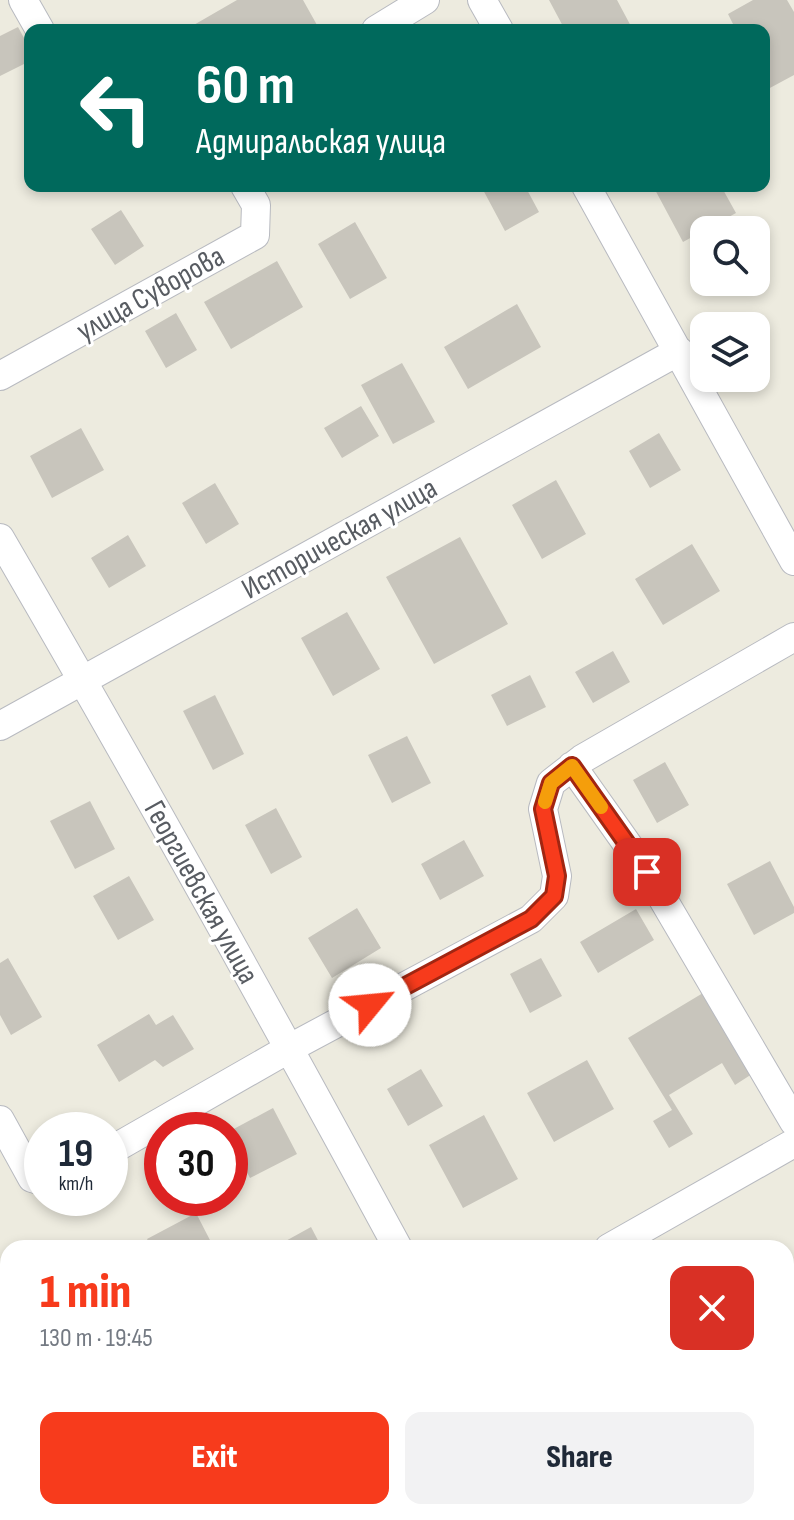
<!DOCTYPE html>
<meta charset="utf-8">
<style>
:root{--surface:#fff;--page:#f2f2f3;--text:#1f2937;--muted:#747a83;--accent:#f73b1c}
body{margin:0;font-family:"Sofia Sans Condensed",sans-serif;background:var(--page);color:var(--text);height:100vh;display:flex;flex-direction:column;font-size:30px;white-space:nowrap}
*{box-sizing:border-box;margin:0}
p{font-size:26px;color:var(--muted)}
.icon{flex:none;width:44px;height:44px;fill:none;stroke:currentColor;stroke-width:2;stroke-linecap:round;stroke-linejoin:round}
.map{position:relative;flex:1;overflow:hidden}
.panel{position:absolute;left:0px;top:1240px;width:794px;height:280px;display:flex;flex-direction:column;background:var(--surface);border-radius:24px 24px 0 0;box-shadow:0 4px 12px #0003}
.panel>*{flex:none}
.top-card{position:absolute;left:24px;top:24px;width:746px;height:168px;border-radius:16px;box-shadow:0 4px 12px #0003;background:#00695c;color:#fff;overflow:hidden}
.buttons{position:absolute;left:690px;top:216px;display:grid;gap:16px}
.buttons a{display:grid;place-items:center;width:80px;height:80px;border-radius:16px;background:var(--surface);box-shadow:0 4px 12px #0003;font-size:40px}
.speed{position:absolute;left:24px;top:1112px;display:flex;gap:16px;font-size:40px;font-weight:700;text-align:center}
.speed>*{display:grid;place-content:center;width:104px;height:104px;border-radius:50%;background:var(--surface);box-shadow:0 4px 12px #0003;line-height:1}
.speed small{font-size:20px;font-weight:400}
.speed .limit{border:12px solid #d22;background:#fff;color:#111}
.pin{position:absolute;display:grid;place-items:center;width:68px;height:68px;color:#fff;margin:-34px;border-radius:16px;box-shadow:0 4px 12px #0006}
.me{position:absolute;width:88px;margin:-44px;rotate:62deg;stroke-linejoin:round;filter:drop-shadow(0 0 6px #0008)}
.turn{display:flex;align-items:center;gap:28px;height:168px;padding:0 40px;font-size:36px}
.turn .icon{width:104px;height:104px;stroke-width:2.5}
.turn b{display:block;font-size:56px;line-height:68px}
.round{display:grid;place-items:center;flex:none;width:84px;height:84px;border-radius:16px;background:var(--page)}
.overview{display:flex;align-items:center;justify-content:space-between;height:136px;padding:0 40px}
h1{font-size:48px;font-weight:800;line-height:60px;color:var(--accent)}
.button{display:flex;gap:16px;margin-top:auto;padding:16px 40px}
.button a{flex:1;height:92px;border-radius:16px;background:var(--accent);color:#fff;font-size:32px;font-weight:800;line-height:92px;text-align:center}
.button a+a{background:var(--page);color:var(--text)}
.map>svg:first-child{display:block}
.building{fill:#c8c5bc}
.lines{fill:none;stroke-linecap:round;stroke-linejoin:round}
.street-casing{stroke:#b8bac0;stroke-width:30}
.street{stroke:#fff;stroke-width:28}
.route-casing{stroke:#a12612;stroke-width:20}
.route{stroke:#f73b1c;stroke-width:14}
.slow{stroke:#f59e0b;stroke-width:14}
.labels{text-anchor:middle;stroke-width:6;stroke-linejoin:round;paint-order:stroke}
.street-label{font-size:30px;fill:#585c62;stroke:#fff}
</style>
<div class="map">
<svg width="794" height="1520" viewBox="0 0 794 1520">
<rect width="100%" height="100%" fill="#edebdf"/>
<!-- building -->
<path class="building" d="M237 0H303L317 25 307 30H194L192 26Z
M549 0H617L633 30H565Z
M753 0H787L794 12V75L768 89 764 81V30H736L728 14Z
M18 27 30 49V61L0 76V36Z
M481 186H525L539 212 505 231Z
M653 186H721L736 213 683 242Z
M121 210 144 246 115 265 91 229Z
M355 222 387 278 350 299 318 244Z
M277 261 303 307 231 349 204 302Z
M517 304 541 347 468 389 444 347Z
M176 313 197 350 166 368 145 331Z
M402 363 435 422 393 444 361 385Z
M361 406 379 436 342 458 324 428Z
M81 428 104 470 52 498 30 456Z
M659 433 681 470 650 488 629 451Z
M556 480 586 534 542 559 512 505Z
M215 483 239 524 206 544 182 503Z
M128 535 146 566 109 588 91 558Z
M460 537 508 624 434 664 386 577Z
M692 544 720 591 663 625 635 579Z
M347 612 380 669 333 696 301 638Z
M613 651 630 682 593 703 575 672Z
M530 675 546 707 507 726 491 695Z
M215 695 244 754 213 770 183 711Z
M407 736 431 783 392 803 368 755Z
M665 762 689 805 657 823 633 780Z
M90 801 115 849 75 869 50 821Z
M276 808 302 857 271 874 245 825Z
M464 840 484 876 440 900 421 864Z
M770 861 794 907V913L754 935 727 884Z
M129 876 154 920 118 940 93 896Z
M357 908 381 948 332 978 308 938Z
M636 909 654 940 598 973 580 942Z
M8 958 42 1017 11 1035 0 1015V963Z
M541 958 562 996 530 1013 510 974Z
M703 993 752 1074 735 1085 722 1063 669 1095 693 1134 669 1148 653 1121 672 1110 628 1038Z
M149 1014 156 1025 173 1015 194 1049 163 1067 155 1060 119 1082 97 1045Z
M587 1060 614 1109 554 1142 527 1093Z
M421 1069 443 1106 408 1126 387 1089Z
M273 1108 297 1154 250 1178 230 1140V1131Z
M484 1115 518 1179 463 1208 429 1145Z
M196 1213 212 1244 205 1248H152L147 1239Z
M311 1227 322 1248H273Z
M8 1437V1492L1 1496 0 1442Z
M645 1512H681L666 1520H649Z"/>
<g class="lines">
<defs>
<path id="street" d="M23 0 40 30
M482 0 499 30
M376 30 425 0
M586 186 794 561
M0 376 255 235 256 205 245 186
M0 538C137 773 269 1010 398 1248
M0 726 679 351
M572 766 647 872 794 1122
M0 1120 32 1178 42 1181
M110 1151 290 1048 531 919 554 896 557 876 543 809 551 783 582 759 794 637
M609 1248 794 1143
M547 1512 552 1520
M119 1520 133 1512
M768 1520 781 1512"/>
</defs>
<!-- street casing -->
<use href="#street" class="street-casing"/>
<!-- street -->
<use href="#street" class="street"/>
</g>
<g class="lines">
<defs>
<path id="route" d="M370 1005 531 919 554 896 557 876 543 809 551 783 572 766 647 872"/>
</defs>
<!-- route casing -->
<use href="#route" class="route-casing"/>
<!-- route -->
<use href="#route" class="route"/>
<!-- slow -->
<path class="slow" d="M545 802 551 783 572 766 601 807"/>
</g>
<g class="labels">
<!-- street labels -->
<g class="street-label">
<text transform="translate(150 293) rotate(-29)" y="10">улица Суворова</text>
<text transform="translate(339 538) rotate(-29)" y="10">Историческая улица</text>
<text transform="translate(202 892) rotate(61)" y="10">Георгиевская улица</text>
</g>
</g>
</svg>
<div class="buttons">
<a><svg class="icon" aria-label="search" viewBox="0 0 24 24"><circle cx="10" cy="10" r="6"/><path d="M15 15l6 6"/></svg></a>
<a><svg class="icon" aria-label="layers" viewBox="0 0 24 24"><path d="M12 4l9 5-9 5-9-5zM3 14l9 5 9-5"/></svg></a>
</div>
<div class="speed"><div>19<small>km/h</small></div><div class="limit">30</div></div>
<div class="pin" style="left:647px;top:872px;background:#d93025"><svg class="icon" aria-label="arrive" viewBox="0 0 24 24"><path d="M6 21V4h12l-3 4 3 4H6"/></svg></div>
<svg class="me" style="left:370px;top:1005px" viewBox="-20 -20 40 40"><circle r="19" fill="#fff"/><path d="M0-13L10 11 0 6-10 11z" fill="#f73b1c"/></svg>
<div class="top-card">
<div class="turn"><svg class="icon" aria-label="left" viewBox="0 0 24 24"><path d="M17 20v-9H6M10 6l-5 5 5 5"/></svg><div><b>60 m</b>Адмиральская улица</div></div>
</div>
<section class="panel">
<div class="overview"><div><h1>1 min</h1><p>130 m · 19:45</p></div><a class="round" style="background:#d93025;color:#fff"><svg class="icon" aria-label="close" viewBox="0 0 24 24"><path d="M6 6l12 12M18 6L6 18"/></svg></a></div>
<div class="button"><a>Exit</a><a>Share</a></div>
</section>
</div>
